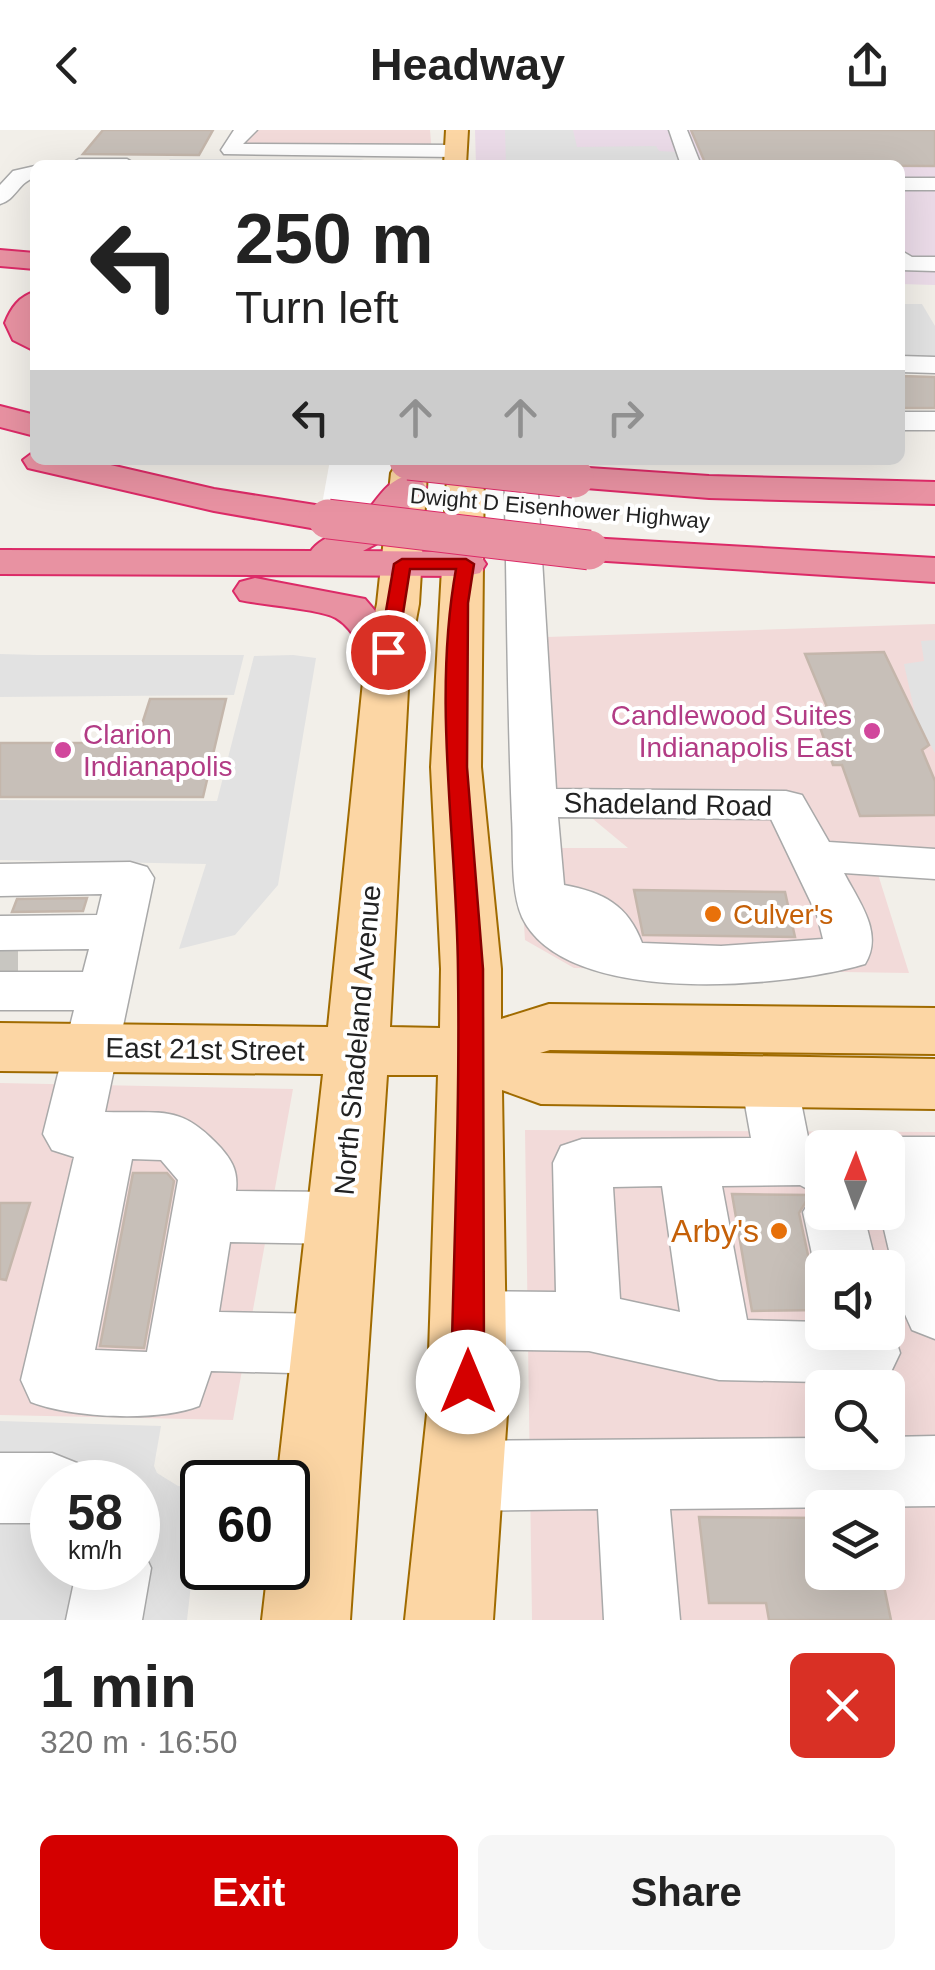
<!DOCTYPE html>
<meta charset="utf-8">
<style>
:root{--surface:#fff;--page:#f6f6f6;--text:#222;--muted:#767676;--accent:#d40000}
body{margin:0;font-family:Helvetica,sans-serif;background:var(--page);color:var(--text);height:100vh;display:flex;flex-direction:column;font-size:38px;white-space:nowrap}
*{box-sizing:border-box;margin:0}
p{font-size:32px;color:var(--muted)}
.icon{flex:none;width:55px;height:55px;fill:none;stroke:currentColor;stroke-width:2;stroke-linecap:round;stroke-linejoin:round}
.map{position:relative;height:1490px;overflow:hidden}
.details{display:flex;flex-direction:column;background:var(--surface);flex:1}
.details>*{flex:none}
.banner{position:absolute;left:30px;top:30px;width:875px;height:305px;border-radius:15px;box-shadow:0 10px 40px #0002;background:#fff;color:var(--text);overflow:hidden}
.needle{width:65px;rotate:1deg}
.controls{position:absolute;left:805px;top:1000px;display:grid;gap:20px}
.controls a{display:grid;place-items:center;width:100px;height:100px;border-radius:15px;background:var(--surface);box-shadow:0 10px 40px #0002;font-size:50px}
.speed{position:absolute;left:30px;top:1330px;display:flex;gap:20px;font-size:50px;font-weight:700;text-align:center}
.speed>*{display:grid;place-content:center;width:130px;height:130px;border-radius:50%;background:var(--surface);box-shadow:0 10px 40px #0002;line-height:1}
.speed small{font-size:25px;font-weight:400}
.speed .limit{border:5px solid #111;border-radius:15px;background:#fff;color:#111}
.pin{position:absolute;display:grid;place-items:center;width:85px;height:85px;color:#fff;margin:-42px;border:5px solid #fff;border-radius:50%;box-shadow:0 2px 10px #0007}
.me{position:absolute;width:110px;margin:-55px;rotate:0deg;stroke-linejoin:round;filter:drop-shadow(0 0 8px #0008)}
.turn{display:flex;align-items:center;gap:35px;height:210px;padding:0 40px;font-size:45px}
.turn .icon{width:130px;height:130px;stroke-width:2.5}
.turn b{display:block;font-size:70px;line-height:85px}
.lanes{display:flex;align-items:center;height:95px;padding:0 40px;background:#0003;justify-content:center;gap:50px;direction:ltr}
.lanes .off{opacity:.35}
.round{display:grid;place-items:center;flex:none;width:105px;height:105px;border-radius:15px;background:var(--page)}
.head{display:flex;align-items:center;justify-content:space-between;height:170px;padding:0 40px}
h1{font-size:60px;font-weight:800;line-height:75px}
.button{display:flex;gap:20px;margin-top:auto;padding:20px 40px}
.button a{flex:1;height:115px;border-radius:15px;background:var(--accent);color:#fff;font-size:40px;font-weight:800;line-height:115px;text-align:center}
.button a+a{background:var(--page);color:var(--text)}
header{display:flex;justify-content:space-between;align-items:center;height:130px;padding:0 40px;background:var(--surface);font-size:45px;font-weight:800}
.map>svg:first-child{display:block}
.commercial{fill:#f2dad9;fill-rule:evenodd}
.industrial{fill:#ebdbe8}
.parking{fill:#e2e2e2;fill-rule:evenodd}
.pier{fill:#fff}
.building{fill:#c7bfb8;stroke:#c4b6ab;stroke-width:2.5}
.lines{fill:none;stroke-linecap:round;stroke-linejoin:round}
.minor-tunnel{stroke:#c8c6c1;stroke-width:54;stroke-dasharray:54 26;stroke-linecap:butt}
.minor-casing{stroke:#a9a9a9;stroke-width:3}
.major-casing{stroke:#a06b00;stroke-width:4}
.highway-casing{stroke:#dc2a67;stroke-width:4}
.minor{fill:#fff;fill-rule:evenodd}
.major{fill:#fcd6a4;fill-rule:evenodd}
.highway{fill:#e892a2;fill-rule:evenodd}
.highway-bridge-casing{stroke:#dc2a67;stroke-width:41;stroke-linecap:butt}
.highway-bridge{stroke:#e892a2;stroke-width:39}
.route{fill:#d40000;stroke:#8a0000;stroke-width:2.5}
.hotel-dot{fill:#d1479c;stroke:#fff;stroke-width:4}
.food-dot{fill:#e8710a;stroke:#fff;stroke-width:4}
.labels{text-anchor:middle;stroke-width:8;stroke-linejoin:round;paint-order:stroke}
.far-street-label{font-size:22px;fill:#222;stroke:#fff}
.hotel-label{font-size:28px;fill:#b23c85;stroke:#fff;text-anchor:end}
.street-label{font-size:28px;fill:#222;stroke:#fff}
.food-label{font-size:28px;fill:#c56008;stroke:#fff;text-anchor:start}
.near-food-label{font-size:32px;fill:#c56008;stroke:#fff;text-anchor:end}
</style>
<header><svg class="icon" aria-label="back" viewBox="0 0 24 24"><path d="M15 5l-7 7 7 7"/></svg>Headway<svg class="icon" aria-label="share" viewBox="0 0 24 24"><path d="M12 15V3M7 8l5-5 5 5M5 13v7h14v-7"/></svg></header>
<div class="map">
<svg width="935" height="1490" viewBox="0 0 935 1490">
<rect width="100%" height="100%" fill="#f2efe9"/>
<!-- commercial -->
<path class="commercial" d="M240 0H430L432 24 223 22Z
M935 494V722H871L909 843 574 838 525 810 519 718H628L552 655 547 507Z
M0 953 293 959 233 1290 0 1285Z
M525 1000 935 1002V1490H532ZM822 1018H888V1082H822ZM822 1138H888V1202H822ZM822 1258H888V1322H822ZM822 1378H888V1442H822Z"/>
<!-- industrial -->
<path class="industrial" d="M475 0H935V155L900 154V35H476Z"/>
<!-- parking -->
<path class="parking" d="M505 0H573L577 17 656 16 659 21 677 22 680 34 506 35Z
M170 29H360L387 35H166Z
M900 174H922L935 196V227H900Z
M935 510V623L916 588 904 534 924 531 921 511Z
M0 524 37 525H244L234 565 0 567Z
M293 525 316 528 278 755 235 805 179 819 206 734 0 730V670L217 671 254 526Z
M0 1291 161 1296 154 1336 157 1343 178 1356 202 1358 187 1490H0ZM52 1352H138V1438H52Z"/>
<!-- pier -->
<path class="pier" d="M330 330H570L578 399 323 369Z"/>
<!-- building -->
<path class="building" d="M103 0H213L199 25 83 24Z
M691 0H935V36L706 35Z
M900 246 935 247V278H900Z
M884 522 929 615 922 620 935 651V685L860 686 842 635H833L814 580 827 577 805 524Z
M150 569H226L203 667H0V613H136Z
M634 760 785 762 795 807 643 805Z
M87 768 83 781 12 782 17 769Z
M133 1043H167L174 1051 144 1218 100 1216Z
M732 1064 810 1065 799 1083 811 1139 822 1159V1180L752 1181Z
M0 1073H30L6 1150 0 1149Z
M699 1387 822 1388V1442H881L891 1490H769L766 1473H709Z"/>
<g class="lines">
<!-- minor-tunnel -->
<path class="minor-tunnel" d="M0 831H18"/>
<defs>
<path id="minor" d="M234 0H257L243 14 455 15 465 21 455 27 224 24 221 20Z
M669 0H687L701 35H681Z
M79 29H127L137 35H69Z
M35 36V48C19 51 16 70 0 74V55L13 41Z
M900 48H935V60H900Z
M900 120 912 127H935V141L900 140Z
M900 226 935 227V243L900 242Z
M900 282H935V300H900Z
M504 330H536L556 659 786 661 802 665 829 712 935 719V749L844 743C859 772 884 803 865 834 785 858 565 878 522 787 510 759 514 718 512 688 507 569 507 449 504 330ZM558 687 771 689 817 785 823 809 721 816 642 813C628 775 603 762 564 755Z
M130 732 147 737 154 748 105 982C162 984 180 973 221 1018 233 1032 238 1042 236 1061L340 1062 362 1070 370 1088 362 1106 340 1114 230 1112 219 1182 330 1184 353 1193 363 1214 353 1235 330 1244 211 1241 199 1276C158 1292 73 1288 31 1272L21 1250 74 1027 52 1020 43 1004 74 880H0V842H83L89 819 0 820V786L97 785 102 764 0 766V734ZM132 1029 161 1030 178 1050 147 1222 95 1220Z
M769 931 789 937 797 952 808 1007 841 1014 842 1018H822V1082H863L877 1138H822V1155L815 1138 803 1082 815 1063 800 1055 722 1056 747 1190 822 1192V1202H888V1186L900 1223 890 1244 867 1253 719 1250 589 1221 468 1219 445 1211 436 1190 445 1169 468 1161 556 1162 553 1033 561 1016 582 1009 751 1008 741 952 749 937ZM662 1056 680 1182 620 1169 613 1057Z
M897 1007H935V1209L912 1200 903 1180 880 1082H888V1018H875Z
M935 1306V1376L670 1379 680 1490H604L598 1379 462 1381 437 1371 427 1346 437 1321 462 1311 822 1308V1322H888V1307Z
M0 1323H52L77 1333 85 1352H52V1393H0Z
M138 1410 151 1438 142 1490H66L77 1438H138Z"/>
<path id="major" d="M446 0H468L466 35H444Z
M448 330H484L481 637 501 839V889L549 874 935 878V924L550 920 540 923 935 929V979L541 974 502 960 507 1284 493 1490H405L427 1284 438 945H387L350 1490H262L268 1438H288V1352H277L323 944 0 941V893L328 897 366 522 377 474 391 343 396 335 409 332 422 335 427 343 419 474 410 522 390 897 440 898 441 839 431 637Z"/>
<path id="highway" d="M0 120 35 123V139L0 136Z
M35 162V221L13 210 5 193C11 178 19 166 35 162Z
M0 276 35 285V306L0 297Z
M35 321V330H89L214 359 328 377 342 381 347 389 342 397 328 401 214 381 28 338 23 330Z
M574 337 709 346 935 352V374L709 368 561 356 555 348 561 340Z
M407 346 420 349 426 357 383 410 363 421 466 422 480 425 486 434 480 443 466 446 0 444V420L311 421C321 407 339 404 353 395 374 380 381 352 407 346Z
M589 408 935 428V452L575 429 569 420 575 411Z
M255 448 365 469 410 522 404 532C356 543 366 506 336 488 320 479 262 475 240 470L234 461 240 452Z"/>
</defs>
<!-- minor casing -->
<use href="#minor" class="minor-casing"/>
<!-- major casing -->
<use href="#major" class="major-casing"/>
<!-- highway casing -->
<use href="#highway" class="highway-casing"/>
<!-- minor -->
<use href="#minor" class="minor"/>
<!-- major -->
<use href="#major" class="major"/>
<!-- highway -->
<use href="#highway" class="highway"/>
<defs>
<path id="highway-bridge" d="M409 330 574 348
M328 389 589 420"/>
</defs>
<!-- highway-bridge casing -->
<use href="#highway-bridge" class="highway-bridge-casing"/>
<!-- highway-bridge -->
<use href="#highway-bridge" class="highway-bridge"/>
</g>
<!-- route -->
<path class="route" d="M402 429H466L474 434 468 473 467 637 483 839 484 1252 479 1263 468 1267 456 1263 451 1252C454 1116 460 978 458 841 457 708 432 572 456 439H410L397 522 388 527 379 522 394 434Z"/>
<!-- markers -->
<g class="hotel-dot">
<circle cx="872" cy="601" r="10"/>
<circle cx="63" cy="620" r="10"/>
</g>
<g class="food-dot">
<circle cx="713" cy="784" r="10"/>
<circle cx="779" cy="1101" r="10"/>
</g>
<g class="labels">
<!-- far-street labels -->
<g class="far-street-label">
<text transform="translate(560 378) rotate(5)" y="8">Dwight D Eisenhower Highway</text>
</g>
<!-- hotel labels -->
<g class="hotel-label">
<text x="852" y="595">Candlewood Suites<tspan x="852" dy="32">Indianapolis East</tspan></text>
<text x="83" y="614" text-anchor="start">Clarion<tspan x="83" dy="32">Indianapolis</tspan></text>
</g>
<!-- street labels -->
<g class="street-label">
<text transform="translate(668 674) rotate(1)" y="10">Shadeland Road</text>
<text transform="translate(357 910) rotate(-85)" y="10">North Shadeland Avenue</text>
<text transform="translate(205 919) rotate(1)" y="10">East 21st Street</text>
</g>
<!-- food labels -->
<g class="food-label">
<text x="733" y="794">Culver's</text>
</g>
<!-- near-food labels -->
<g class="near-food-label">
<text x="759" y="1112">Arby's</text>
</g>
</g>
</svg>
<div class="controls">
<a><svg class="needle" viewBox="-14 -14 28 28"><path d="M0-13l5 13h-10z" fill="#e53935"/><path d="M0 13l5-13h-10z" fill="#767676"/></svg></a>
<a><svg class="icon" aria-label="sound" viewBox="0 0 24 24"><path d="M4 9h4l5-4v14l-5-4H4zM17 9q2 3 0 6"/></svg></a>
<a><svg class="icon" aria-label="search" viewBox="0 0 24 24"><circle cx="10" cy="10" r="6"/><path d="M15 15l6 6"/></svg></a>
<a><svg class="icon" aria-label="layers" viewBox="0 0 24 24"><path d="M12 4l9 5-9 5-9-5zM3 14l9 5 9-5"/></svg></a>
</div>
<div class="speed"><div>58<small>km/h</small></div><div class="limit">60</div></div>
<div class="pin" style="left:388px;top:522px;background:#d93025"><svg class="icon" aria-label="arrive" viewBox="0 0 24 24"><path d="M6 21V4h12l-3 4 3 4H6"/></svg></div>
<svg class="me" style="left:468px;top:1252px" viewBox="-20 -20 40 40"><circle r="19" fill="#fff"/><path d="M0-13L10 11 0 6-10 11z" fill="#d40000"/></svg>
<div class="banner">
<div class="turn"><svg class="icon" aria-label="left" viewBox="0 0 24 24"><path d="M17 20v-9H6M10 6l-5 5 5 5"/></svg><div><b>250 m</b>Turn left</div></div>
<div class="lanes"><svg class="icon" aria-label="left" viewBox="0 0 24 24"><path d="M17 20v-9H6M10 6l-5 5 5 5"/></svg><svg class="icon off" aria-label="ahead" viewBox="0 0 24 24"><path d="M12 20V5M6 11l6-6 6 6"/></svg><svg class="icon off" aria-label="ahead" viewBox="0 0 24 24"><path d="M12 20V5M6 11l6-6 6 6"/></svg><svg class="icon off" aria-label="right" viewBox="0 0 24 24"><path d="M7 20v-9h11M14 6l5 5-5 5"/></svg></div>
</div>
</div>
<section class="details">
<div class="head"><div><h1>1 min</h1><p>320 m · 16:50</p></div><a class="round" style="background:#d93025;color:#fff"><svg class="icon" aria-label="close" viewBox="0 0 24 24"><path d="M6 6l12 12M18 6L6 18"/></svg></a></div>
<div class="button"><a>Exit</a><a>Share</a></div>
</section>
